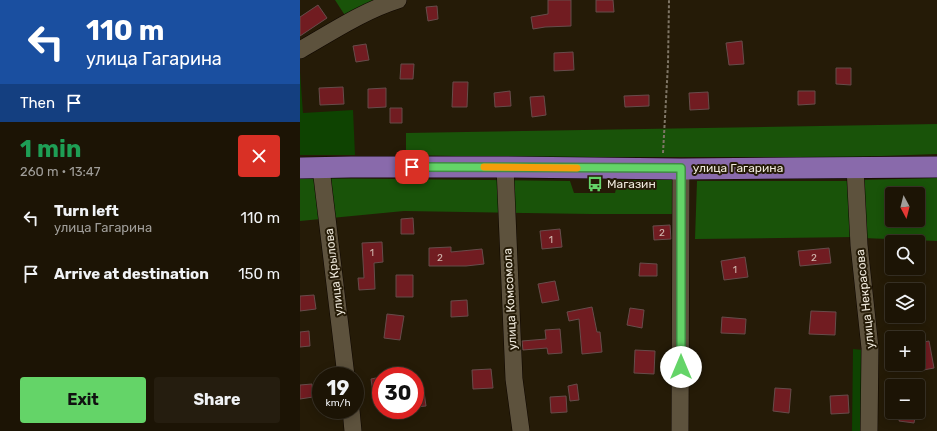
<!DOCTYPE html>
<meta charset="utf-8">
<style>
:root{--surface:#1c1405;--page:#251d0f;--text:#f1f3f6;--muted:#a09e9a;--line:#3a3327;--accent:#64d468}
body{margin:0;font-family:Rubik,sans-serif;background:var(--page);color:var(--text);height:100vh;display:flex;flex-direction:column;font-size:15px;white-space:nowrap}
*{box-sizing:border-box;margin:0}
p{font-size:13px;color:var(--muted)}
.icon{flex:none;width:22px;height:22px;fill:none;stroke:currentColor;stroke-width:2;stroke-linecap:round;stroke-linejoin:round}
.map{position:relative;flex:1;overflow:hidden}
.details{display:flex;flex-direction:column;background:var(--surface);width:300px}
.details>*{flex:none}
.hud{background:#1a4fa0;color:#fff;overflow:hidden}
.needle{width:26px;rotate:173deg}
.fabs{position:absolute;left:585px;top:187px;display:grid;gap:8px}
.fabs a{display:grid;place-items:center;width:40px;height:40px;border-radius:4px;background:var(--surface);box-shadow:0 2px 10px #0003,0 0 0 1px var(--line);font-size:20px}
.speed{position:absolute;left:12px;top:367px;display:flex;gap:8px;font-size:20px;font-weight:700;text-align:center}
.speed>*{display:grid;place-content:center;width:52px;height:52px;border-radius:50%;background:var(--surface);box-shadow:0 2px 10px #0003,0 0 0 1px var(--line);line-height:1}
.speed small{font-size:10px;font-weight:400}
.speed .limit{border:6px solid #d22;background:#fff;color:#111}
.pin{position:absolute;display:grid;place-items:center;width:34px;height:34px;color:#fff;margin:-17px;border-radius:8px;box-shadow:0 2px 6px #0006}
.me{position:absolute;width:44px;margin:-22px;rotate:0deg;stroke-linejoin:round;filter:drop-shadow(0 0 3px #0008)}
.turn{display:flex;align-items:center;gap:14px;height:84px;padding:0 20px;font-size:18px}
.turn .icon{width:52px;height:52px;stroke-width:2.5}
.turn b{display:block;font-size:28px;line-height:34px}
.then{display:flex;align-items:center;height:38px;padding:0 20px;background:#0003;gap:8px;font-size:15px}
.round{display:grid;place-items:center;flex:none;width:42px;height:42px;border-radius:4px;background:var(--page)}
.headline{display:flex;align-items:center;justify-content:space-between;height:68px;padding:0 20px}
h1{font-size:24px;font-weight:700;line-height:30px;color:#1e9e55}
.button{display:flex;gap:8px;margin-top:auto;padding:8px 20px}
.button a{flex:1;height:46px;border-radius:4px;background:var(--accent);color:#111;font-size:16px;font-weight:700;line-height:46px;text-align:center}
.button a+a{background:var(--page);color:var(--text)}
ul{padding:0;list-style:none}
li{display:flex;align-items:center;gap:12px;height:56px;padding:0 20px}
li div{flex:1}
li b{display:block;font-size:15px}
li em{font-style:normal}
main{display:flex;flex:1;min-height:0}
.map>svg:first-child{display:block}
.green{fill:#0e4301}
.forest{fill:#195309;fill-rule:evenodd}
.building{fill:#711c21;stroke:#674c4b}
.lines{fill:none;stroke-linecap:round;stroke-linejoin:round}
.minor-casing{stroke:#0e0600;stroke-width:18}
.major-casing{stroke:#0e0600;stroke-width:22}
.path{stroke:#7f7666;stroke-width:2;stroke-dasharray:3 2;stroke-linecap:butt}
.minor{stroke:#5d523d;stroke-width:17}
.major{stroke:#896aab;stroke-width:21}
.route-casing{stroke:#418a44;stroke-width:10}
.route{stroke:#64d468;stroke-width:7}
.slow{stroke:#f59e0b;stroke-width:7}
.labels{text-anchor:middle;stroke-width:4;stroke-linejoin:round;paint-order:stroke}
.number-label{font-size:10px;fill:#d0b6ad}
.street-label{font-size:12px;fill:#efe9dc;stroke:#251b07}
.poi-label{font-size:12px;fill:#efe9dc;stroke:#251b07;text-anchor:start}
</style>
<main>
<section class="details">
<div class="hud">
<div class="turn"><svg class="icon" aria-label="left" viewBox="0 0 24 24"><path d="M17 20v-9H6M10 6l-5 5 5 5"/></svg><div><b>110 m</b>улица Гагарина</div></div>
<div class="then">Then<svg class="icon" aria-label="arrive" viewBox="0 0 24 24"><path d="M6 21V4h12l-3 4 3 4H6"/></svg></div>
</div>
<div class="headline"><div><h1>1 min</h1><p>260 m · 13:47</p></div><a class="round" style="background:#d93025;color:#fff"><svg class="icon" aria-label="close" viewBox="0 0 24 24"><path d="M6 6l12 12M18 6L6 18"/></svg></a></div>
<ul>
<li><svg class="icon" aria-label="left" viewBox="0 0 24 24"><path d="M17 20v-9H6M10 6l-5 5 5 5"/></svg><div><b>Turn left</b><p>улица Гагарина</p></div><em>110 m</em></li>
<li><svg class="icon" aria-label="arrive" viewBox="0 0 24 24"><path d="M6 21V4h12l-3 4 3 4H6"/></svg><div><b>Arrive at destination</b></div><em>150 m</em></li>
</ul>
<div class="button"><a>Exit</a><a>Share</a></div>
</section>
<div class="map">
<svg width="637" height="431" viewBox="0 0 637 431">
<rect width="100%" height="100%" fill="#251b07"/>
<!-- green -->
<path class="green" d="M0 72 3 113 53 110 55 155H0Z
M553 349 563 350 562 431H552Z"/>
<!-- forest -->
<path class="forest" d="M35 0H80L46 17Z
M637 124V154L554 157H205L106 155V133Z
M0 178 270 181 274 193H315L318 180H373V214H292L104 211 0 221Z
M637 178V241L563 238 560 180ZM592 194H618V220H592Z
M397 181H551L555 237 395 239Z"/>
<!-- building -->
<path class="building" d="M248 0H271V26L245 27 233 29 231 17 248 14Z
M296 0H313L314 12H296Z
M18 5 27 18 0 36V17Z
M137 6 138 19 128 21 126 7Z
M442 41 444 64 429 65 426 43Z
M66 44 69 60 56 62 53 46Z
M273 52 274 70 254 71V53Z
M101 64H114L113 79H100Z
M536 68H551V85L536 84Z
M153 82H168L167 107H152Z
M43 87 44 104 20 105 19 88Z
M86 88V107L68 108V89Z
M210 91 211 106 195 107 194 93Z
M498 91H515V104L498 105Z
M408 92 409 109 390 110 389 93Z
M349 95V106L325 107 324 96Z
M244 96 246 115 232 117 230 97Z
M90 108H102V123H90Z
M113 218 114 234H101V219Z
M370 225 371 239 354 240 353 226Z
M260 229 262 247 242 249 240 231Z
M82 242 83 262 74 263 75 289 59 290 58 278H64L62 243Z
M151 247V252L182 249 184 264 166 266H129V248Z
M529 248 531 263 500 266 498 251Z
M445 257 448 277 424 280 421 261Z
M340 263 357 264V276H339Z
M96 275H113V297H96Z
M255 281 259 300 242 303 238 284Z
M14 295 16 309 0 311V296Z
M167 300 168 316 151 317V301Z
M292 307 297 332H300L302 352 282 354 279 319 269 321 267 312Z
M330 308 344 310 342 328 327 325Z
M511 311 536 312 535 335 509 334Z
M87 314 104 316 100 340 84 338Z
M422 317 446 319 445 334 421 333Z
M260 329 262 353 248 354 247 348 223 350 222 341 246 339 245 330Z
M9 331 10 346 0 347V332Z
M629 341 634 368 618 371V343Z
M335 350 355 351 354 374 334 373Z
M191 369 193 388 173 389 172 370Z
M81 377V405L75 406 71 379Z
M12 384 13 397 0 399V385Z
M277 384 279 400 270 401 268 386Z
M475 388 491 389 489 413 473 411Z
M124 392 126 406 115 407V393Z
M548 395 549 413 531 414 530 396Z
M266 396 267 412 251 413 250 397Z
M601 412H616L614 423 599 421Z"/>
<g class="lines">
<defs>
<path id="minor" d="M0 50C32 32 63 11 98 0
M205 167 214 379 221 431
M555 167 559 245 570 348 569 431
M21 168 46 376
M51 410 53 431
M380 431 381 169"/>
<path id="major" d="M0 168 51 167H205L381 169 637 167"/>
</defs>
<!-- minor casing -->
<use href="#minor" class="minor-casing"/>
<!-- major casing -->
<use href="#major" class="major-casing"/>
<!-- path -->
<path class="path" d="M363 153 368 64 369 0"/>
<!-- minor -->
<use href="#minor" class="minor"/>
<!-- major -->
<use href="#major" class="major"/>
</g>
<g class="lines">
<defs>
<path id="route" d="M112 167 381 168V367"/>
</defs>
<!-- route casing -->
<use href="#route" class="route-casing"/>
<!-- route -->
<use href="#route" class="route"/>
<!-- slow -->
<path class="slow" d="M184 167 277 168"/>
</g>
<!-- icons -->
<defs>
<symbol id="bus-bare" viewBox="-9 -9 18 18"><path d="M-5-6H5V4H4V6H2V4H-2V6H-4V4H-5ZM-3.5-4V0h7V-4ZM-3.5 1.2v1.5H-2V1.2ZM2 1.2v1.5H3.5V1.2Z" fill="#64d468" stroke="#251b07" stroke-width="2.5" paint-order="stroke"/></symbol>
</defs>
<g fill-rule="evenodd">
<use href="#bus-bare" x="284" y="173" width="22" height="22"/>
</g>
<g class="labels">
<!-- number labels -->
<g class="number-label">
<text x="362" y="236">2</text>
<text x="251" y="243">1</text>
<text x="72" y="256">1</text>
<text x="140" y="261">2</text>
<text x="514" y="261">2</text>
<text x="435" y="273">1</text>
</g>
<!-- street labels -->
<g class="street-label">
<text x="438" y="172">улица Гагарина</text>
<text transform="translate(34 272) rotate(-97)" y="4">улица Крылова</text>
<text transform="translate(210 299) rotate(-93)" y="4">улица Комсомола</text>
<text transform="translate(565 299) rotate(-96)" y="4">улица Некрасова</text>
</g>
<!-- poi labels -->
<g class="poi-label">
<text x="307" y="188">Магазин</text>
</g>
</g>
</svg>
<div class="fabs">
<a><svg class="needle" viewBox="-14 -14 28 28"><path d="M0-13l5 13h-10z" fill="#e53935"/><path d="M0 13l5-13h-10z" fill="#a09e9a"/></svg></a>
<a><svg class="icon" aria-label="search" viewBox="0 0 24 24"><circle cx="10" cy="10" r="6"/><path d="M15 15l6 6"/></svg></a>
<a><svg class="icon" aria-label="layers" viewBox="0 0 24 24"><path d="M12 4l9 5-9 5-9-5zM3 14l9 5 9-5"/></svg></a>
<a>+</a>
<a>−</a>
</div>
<div class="speed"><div>19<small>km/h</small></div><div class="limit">30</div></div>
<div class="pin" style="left:112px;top:167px;background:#d93025"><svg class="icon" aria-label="arrive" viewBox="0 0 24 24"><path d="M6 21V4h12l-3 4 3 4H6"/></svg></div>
<svg class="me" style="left:381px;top:367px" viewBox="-20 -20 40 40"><circle r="19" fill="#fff"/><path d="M0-13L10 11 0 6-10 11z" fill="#64d468"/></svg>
</div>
</main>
